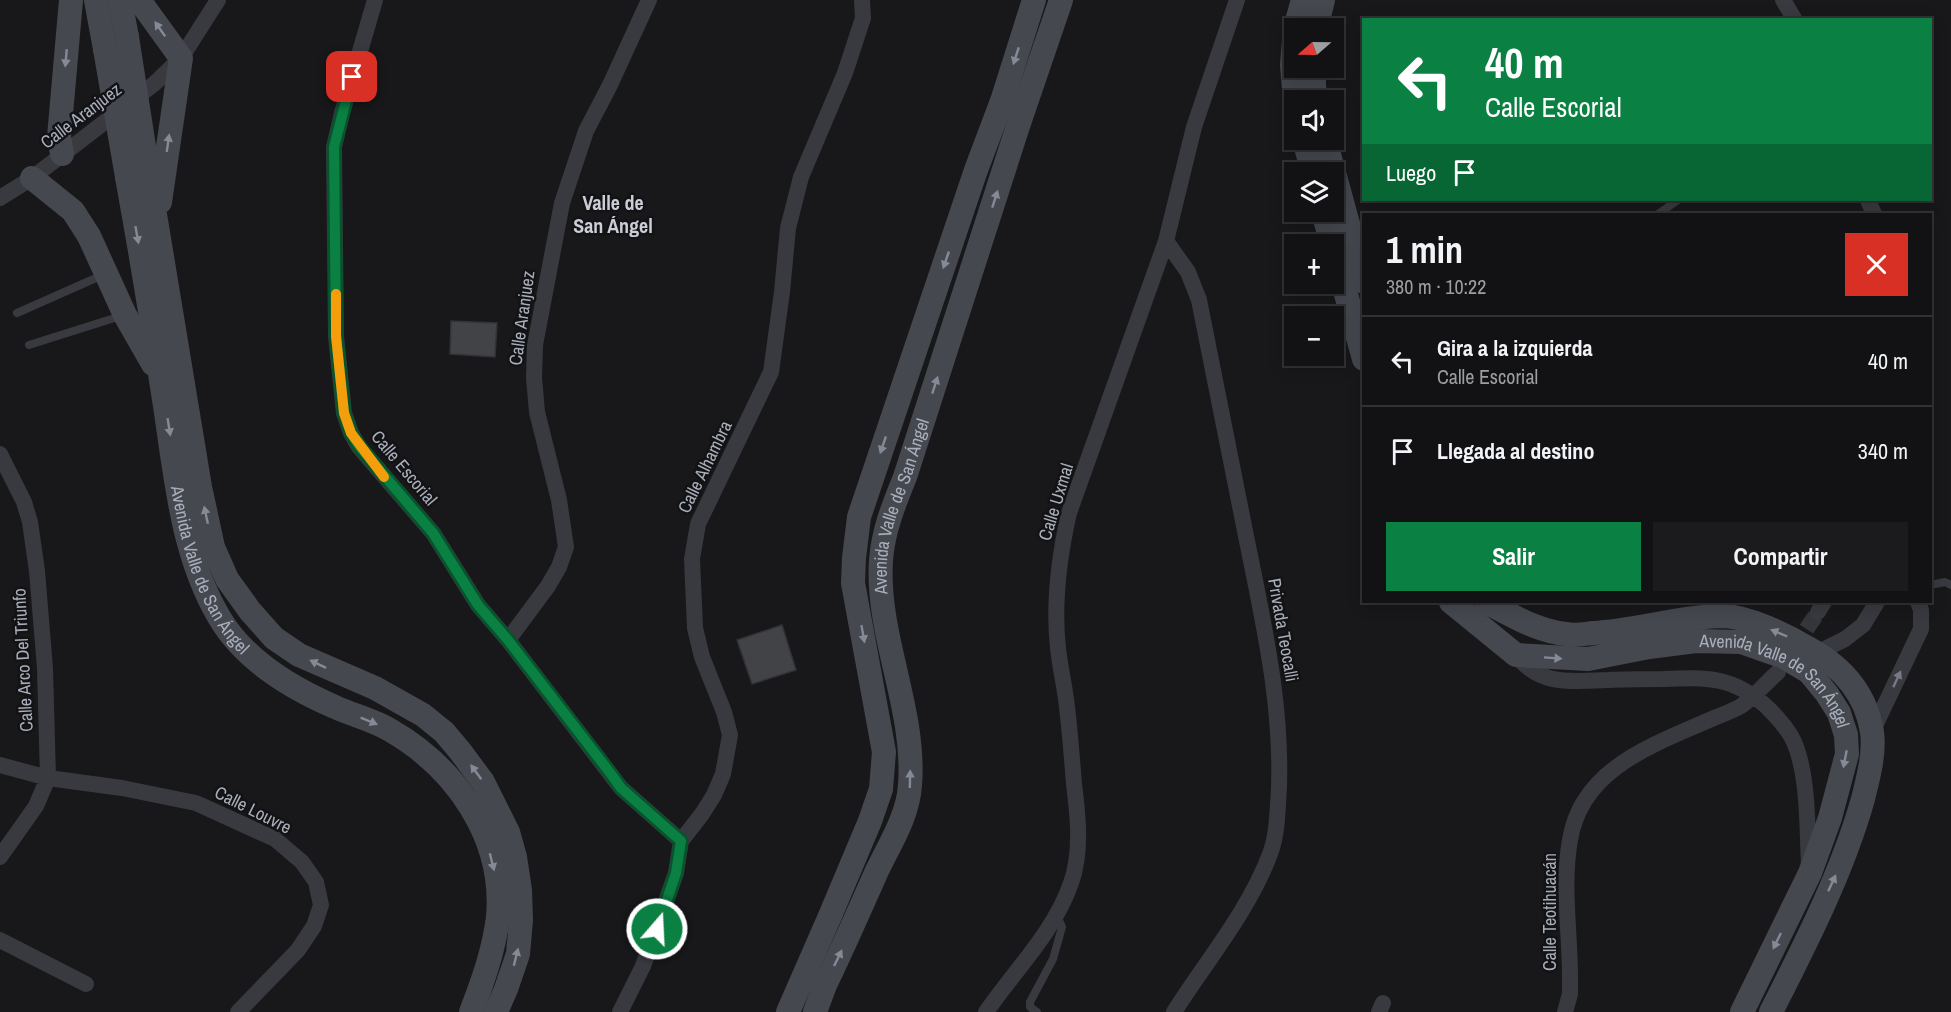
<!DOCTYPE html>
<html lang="es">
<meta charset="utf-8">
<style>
:root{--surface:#121214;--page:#1b1b1d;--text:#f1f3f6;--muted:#9c9ea0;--line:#313234;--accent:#0b8043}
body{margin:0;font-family:"Archivo Narrow",sans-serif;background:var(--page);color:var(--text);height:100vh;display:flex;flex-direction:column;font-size:22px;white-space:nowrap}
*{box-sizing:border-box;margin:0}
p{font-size:20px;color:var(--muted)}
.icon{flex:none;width:33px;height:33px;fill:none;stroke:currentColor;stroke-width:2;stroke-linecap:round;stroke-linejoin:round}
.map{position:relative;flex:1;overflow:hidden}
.panel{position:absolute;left:1362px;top:213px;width:570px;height:390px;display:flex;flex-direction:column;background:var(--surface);border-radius:0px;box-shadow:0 3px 15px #0003,0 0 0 2px var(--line)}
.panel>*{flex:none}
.top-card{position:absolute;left:1362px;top:18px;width:570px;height:183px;border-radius:0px;box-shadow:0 3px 15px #0003,0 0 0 2px var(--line);background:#0b8043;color:#fff;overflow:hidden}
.needle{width:39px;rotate:250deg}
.fabs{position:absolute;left:1284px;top:18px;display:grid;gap:12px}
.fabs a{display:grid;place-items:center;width:60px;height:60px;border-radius:0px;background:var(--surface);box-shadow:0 3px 15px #0003,0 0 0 2px var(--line);font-size:30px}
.pin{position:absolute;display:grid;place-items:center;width:51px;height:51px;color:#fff;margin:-26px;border-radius:12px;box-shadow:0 3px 9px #0006}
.me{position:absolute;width:66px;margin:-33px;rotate:19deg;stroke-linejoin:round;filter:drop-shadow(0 0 4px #0008)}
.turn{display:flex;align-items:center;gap:21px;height:126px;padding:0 24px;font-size:27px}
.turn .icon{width:78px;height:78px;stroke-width:2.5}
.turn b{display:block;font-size:42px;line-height:51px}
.then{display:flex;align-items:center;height:57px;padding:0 24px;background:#0003;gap:12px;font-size:22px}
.round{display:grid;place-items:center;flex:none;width:63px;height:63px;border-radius:0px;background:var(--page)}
.headline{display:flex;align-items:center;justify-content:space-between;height:102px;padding:0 24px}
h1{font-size:36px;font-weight:800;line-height:45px}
.button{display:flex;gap:12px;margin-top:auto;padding:12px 24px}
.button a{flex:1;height:69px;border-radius:0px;background:var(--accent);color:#fff;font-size:24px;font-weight:800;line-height:69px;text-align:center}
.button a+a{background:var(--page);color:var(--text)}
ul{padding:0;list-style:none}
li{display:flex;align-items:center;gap:18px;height:90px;padding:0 24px;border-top:2px solid var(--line)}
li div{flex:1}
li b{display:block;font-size:22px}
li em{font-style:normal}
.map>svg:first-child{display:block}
.building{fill:#424347;stroke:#323237;stroke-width:1.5}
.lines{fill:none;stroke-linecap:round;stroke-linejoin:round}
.street-tunnel{stroke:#35363a;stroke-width:16;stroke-dasharray:16 8;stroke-linecap:butt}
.lane{stroke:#393940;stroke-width:8}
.street{stroke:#393940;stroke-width:16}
.secondary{stroke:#464850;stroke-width:24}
.secondary-bridge{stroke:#464850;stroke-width:24}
.oneway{fill:#868a96}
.oneway2{fill:#777984}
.route-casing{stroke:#07532c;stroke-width:15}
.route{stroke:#0b8043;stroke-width:10}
.slow{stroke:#f59e0b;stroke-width:10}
.labels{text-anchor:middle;stroke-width:5;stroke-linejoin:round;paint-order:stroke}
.street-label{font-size:18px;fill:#a9aebb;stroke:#131315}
.neighbourhood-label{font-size:20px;font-weight:bold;fill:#cbcdd7;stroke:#131315}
</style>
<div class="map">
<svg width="1951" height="1012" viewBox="0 0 1951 1012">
<rect width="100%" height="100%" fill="#18181a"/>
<!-- building -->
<path class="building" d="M451 321 497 323 495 357 450 354Z
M782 625 796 670 752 684 737 640Z"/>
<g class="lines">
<!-- street-tunnel -->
<path class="street-tunnel" d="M1793 649 1818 612"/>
<!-- lane -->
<path class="lane" d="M1658 214 1678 200
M17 313 105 274
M29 345 124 315
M1930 585 1945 582 1951 585
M1037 1012 1030 1007V1002L1053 959 1062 927 1057 916"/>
<!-- street -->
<path class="street" d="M375 0 342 113 334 147 336 336 344 413 351 433 359 447 433 533 478 605 508 640 621 788 681 841
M1783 0 1795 20
M0 198 32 178 154 84 181 58 218 0
M1868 200 1874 214
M1166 241 1188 272 1199 300C1214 377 1229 454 1245 531 1263 621 1285 713 1278 805 1277 821 1276 838 1270 854 1248 912 1207 960 1174 1012
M0 454 24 502 30 522 37 571 45 668 48 778 36 806 0 857
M1818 612 1824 602
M508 640 548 586 559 567 566 547 559 500 537 412 534 378 535 345 562 203 586 131 610 85 649 0
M1817 653 1845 639 1863 625 1877 602
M1516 655C1540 687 1573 681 1608 680 1626 679 1644 679 1663 679 1706 677 1734 676 1768 708 1776 716 1785 726 1791 736 1809 768 1807 829 1809 866
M1872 732 1921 629V610L1918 602
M0 765 48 778 122 788 196 803 275 839 302 862 316 882 321 905 314 926 298 950 238 1012
M0 940 86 984
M620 1012 643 966 676 873 681 841 702 814 714 795 723 774 730 735 724 712 702 657 695 628 692 559 698 524 771 372 782 292 788 228 801 177 845 73 863 18 862 0
M986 1012C1015 970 1054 932 1071 883 1082 852 1078 816 1074 784 1072 758 1070 733 1067 707 1065 687 1060 668 1058 648 1053 603 1059 557 1069 513L1166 241 1194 127 1237 0
M1379 1012 1383 1003
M1565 1012 1570 994V977C1570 932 1562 885 1570 840 1581 770 1650 746 1707 721 1718 716 1731 712 1741 706 1752 699 1767 682 1778 672"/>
<!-- secondary -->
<g class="secondary">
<path d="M96 0 105 49"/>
<path d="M120 0 127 37"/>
<path d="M139 0 181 58 160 202"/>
<path d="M1295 28 1303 0"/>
<path d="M1316 28 1323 0"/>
<path d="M1294 40 1292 65 1295 100"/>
<path d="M1314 68V86L1316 100"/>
<path d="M1304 140 1313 172"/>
<path d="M1325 140 1364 282"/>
<path d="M62 154 59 137 71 0"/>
<path d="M148 172 200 487 213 547 227 579 250 611 274 638 299 655 375 688 423 715 444 732 460 751 483 782 508 832 515 857 520 890 521 920 518 954 506 989 496 1012"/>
<path id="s1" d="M127 177C140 249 152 321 163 393 175 468 180 551 219 617 244 660 291 688 335 707 352 715 373 720 390 730 456 768 505 838 498 917 494 950 483 981 471 1012"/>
<path d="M32 178 73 211 89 236 125 315 153 364"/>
<path d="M1323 212 1332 244"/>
<path d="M1334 251 1364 359"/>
<path id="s2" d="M1451 602 1516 655 1588 659 1649 647 1696 641 1741 642 1784 657 1809 672 1827 694 1839 713 1846 735 1847 754 1830 818 1810 873 1742 1012"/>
<path d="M1486 602C1512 615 1536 631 1566 634 1574 636 1584 634 1593 633 1637 631 1680 616 1724 616 1750 617 1786 635 1808 648 1841 666 1866 693 1872 732 1875 754 1868 778 1863 799 1842 873 1806 943 1771 1012"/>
<path d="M788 1012 830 916 870 821 881 789 884 752 853 583 854 558 859 517 976 170 1002 101 1034 0"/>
<path id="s3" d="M815 1012 825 985C843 948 859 911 876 873 889 845 908 817 910 785 916 709 876 636 881 560 883 531 894 504 905 477L1018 126 1061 0"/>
</g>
<!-- secondary-bridge -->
<path class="secondary-bridge" d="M127 37 148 172
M105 49 127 177"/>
</g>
<!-- one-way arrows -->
<defs><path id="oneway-solid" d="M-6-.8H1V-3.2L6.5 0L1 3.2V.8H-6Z" transform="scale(1.5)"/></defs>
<g class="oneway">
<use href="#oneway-solid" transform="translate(160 29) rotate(-125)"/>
<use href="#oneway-solid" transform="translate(1016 56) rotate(108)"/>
<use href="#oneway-solid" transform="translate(66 58) rotate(95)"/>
<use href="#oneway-solid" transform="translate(168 143) rotate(-82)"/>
<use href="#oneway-solid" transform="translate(995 199) rotate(-72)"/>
<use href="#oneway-solid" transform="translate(137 235) rotate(80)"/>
<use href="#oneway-solid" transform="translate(946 260) rotate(109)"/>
<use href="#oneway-solid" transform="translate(935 385) rotate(-72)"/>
<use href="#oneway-solid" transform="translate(169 427) rotate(81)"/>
<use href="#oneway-solid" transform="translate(883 445) rotate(109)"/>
<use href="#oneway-solid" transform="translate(206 515) rotate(-102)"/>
<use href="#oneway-solid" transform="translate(1779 633) rotate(-157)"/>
<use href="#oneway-solid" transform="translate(863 634) rotate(80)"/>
<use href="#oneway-solid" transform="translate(1553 658) rotate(4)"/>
<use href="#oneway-solid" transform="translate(318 664) rotate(-154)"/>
<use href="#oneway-solid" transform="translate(369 721) rotate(22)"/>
<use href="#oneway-solid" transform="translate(1845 759) rotate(101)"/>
<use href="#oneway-solid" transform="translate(476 772) rotate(-126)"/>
<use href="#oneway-solid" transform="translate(910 779) rotate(-89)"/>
<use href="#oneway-solid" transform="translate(492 862) rotate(76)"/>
<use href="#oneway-solid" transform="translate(1832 883) rotate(-65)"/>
<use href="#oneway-solid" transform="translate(1777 941) rotate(116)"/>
<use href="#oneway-solid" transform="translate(516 957) rotate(-76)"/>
<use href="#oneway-solid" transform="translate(838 958) rotate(-64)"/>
</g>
<use class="oneway2" href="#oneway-solid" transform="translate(1897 679) rotate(-65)"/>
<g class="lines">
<defs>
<path id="route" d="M352 77 334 147 336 336 344 413 351 433 360 447 433 533 478 605 508 640 611 774 621 788 681 841 676 873 657 929"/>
</defs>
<!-- route casing -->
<use href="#route" class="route-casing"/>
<!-- route -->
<use href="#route" class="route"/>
<!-- slow -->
<path class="slow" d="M336 294V336L344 413 351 433 384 477"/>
</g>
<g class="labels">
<!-- street labels -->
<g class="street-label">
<text transform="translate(81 116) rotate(-37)" y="6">Calle Aranjuez</text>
<text transform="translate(522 318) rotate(-82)" y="6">Calle Aranjuez</text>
<text transform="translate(705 467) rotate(-64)" y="6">Calle Alhambra</text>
<text transform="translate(404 468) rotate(50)" y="6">Calle Escorial</text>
<text transform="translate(1056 502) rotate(-73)" y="6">Calle Uxmal</text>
<text dy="6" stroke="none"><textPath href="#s3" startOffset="531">Avenida Valle de San Ángel</textPath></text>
<text dy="6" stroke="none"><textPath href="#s1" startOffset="404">Avenida Valle de San Ángel</textPath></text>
<text transform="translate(1283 630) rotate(80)" y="6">Privada Teocalli</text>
<text transform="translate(23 660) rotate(-93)" y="6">Calle Arco Del Triunfo</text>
<text dy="6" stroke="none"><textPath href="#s2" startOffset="360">Avenida Valle de San Ángel</textPath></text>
<text transform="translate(253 810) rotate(27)" y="6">Calle Louvre</text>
<text transform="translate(1550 912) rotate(-90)" y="6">Calle Teotihuacán</text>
</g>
<!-- neighbourhood labels -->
<g class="neighbourhood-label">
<text x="613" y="210">Valle de<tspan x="613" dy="23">San Ángel</tspan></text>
</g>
</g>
</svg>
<div class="fabs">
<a><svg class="needle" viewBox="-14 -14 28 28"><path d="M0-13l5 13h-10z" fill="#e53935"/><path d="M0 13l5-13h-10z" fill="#9c9ea0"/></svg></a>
<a><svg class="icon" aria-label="sound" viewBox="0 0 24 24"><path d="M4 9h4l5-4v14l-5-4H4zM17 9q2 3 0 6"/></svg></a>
<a><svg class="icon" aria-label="layers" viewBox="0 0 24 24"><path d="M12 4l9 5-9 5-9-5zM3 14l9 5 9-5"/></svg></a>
<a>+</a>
<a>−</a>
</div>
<div class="pin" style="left:352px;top:77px;background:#d93025"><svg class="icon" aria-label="arrive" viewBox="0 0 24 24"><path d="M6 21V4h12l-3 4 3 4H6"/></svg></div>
<svg class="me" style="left:657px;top:929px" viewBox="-20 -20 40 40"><circle r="17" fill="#0b8043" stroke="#fff" stroke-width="3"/><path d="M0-11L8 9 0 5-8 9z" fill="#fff"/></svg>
<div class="top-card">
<div class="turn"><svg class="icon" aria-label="left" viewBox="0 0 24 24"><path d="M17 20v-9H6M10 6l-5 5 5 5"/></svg><div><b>40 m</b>Calle Escorial</div></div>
<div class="then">Luego<svg class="icon" aria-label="arrive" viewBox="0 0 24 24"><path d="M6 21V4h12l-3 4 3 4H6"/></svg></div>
</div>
<section class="panel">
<div class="headline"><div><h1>1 min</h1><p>380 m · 10:22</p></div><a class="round" style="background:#d93025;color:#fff"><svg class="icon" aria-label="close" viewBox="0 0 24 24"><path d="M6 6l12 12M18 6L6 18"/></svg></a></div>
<ul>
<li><svg class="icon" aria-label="left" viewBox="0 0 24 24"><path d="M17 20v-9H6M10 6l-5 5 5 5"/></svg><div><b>Gira a la izquierda</b><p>Calle Escorial</p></div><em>40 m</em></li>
<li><svg class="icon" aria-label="arrive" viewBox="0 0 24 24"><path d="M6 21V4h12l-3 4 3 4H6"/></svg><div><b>Llegada al destino</b></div><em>340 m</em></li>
</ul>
<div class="button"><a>Salir</a><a>Compartir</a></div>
</section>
</div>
